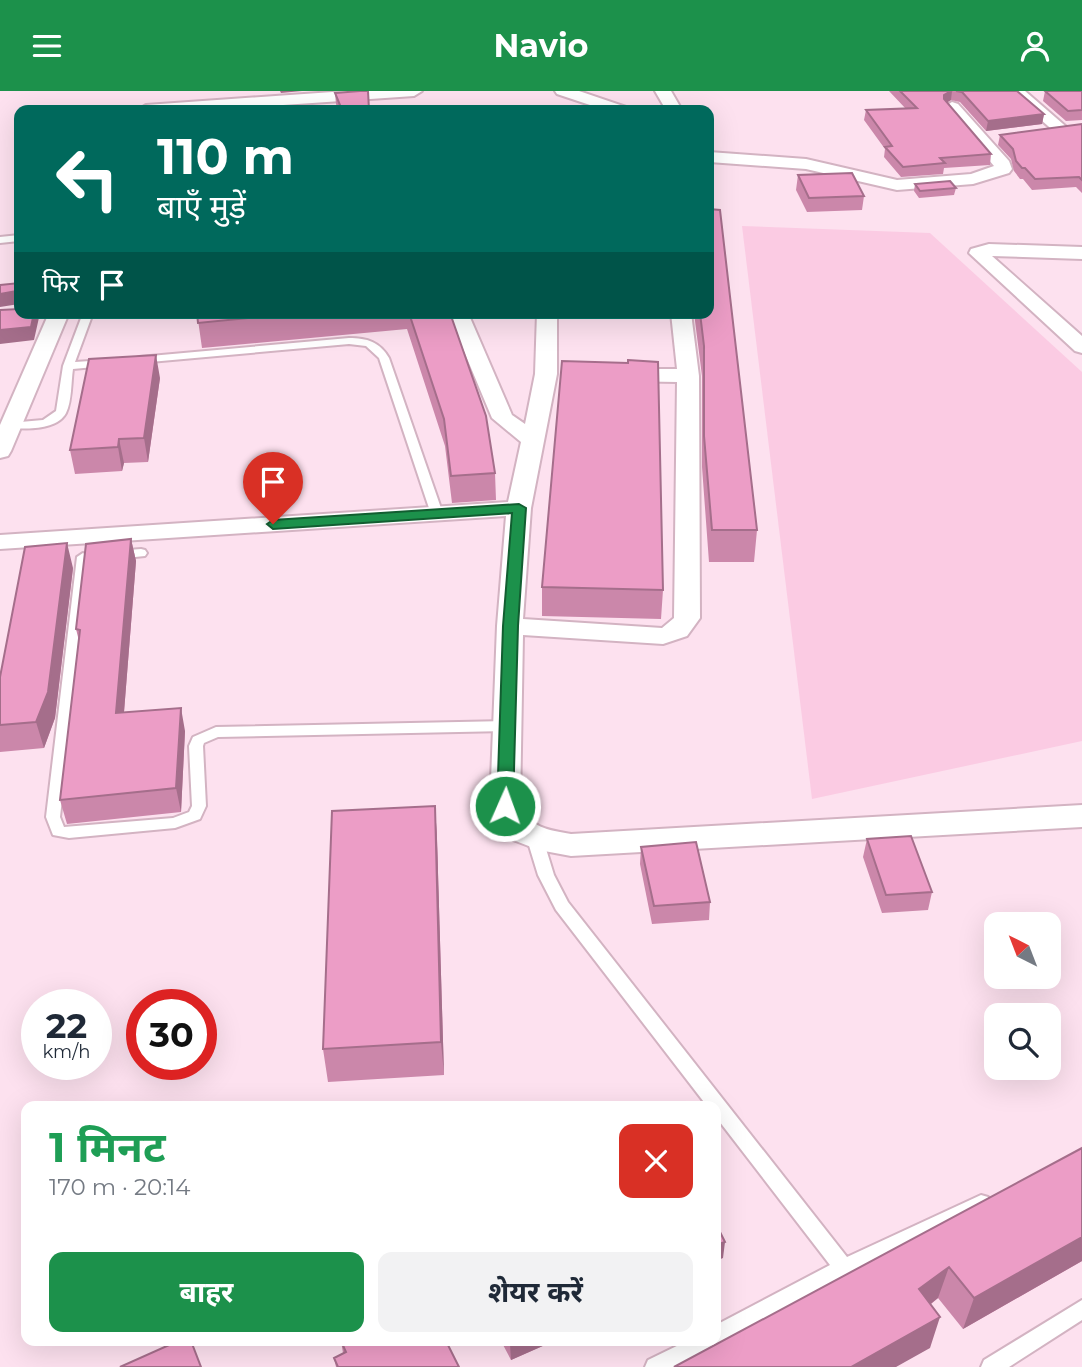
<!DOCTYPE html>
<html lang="hi">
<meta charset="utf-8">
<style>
:root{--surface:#fff;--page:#f2f2f3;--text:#1f2937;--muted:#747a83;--accent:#1c914b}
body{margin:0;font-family:Montserrat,"Noto Sans Devanagari",sans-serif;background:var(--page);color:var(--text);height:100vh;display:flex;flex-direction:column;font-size:26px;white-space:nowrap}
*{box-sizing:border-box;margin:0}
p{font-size:23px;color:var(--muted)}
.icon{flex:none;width:38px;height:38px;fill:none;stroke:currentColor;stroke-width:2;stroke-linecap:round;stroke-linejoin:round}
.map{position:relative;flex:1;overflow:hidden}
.sheet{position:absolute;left:21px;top:1010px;width:700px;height:245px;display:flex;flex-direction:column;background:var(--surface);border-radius:14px;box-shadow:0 7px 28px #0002}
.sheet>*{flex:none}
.guide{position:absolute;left:14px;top:14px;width:700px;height:214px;border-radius:14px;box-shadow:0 7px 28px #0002;background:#00695c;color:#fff;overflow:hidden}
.needle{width:46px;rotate:318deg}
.buttons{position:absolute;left:984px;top:821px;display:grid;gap:14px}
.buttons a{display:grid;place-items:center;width:77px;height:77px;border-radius:14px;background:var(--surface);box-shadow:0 7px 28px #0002;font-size:35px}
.speed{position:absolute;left:21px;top:898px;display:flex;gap:14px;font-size:35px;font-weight:700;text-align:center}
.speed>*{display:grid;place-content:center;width:91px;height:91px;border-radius:50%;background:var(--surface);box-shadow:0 7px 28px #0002;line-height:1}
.speed small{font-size:18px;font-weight:400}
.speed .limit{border:10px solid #d22;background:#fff;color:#111}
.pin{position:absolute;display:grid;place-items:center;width:60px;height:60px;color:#fff;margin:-72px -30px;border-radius:50% 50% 50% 0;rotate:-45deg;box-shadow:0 0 7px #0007}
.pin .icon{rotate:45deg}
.me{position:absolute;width:77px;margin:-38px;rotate:2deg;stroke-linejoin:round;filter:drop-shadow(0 0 5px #0008)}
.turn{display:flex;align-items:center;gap:24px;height:147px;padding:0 28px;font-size:32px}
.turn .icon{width:91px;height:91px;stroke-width:2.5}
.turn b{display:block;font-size:49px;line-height:60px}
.then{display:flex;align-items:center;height:66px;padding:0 28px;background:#0003;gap:14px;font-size:26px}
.round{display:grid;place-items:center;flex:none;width:74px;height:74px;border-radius:14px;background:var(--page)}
.head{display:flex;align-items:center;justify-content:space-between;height:119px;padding:0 28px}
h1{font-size:42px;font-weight:700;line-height:52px;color:#1e9e55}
.primary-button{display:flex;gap:14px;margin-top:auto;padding:14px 28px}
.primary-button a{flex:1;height:80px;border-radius:14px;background:var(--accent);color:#fff;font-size:28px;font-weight:700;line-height:80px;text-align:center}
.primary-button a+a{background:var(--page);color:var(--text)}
header{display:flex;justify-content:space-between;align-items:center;height:91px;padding:0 28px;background:var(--accent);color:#fff;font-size:32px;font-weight:700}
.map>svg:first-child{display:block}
.green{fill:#fbcbe3}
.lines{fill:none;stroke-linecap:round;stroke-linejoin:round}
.lane-casing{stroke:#d3b3c2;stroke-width:4}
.street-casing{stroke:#d3b3c2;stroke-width:4}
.lane{fill:#fff;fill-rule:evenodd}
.street{fill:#fff;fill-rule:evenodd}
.wall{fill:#cb87aa}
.shaded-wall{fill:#a56e8b}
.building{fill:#ec9dc6;stroke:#a56e8b;stroke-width:2}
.route{fill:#1c914b;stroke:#125e31;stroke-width:2}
</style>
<header><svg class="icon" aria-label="menu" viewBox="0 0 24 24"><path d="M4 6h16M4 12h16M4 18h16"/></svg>Navio<svg class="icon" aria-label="person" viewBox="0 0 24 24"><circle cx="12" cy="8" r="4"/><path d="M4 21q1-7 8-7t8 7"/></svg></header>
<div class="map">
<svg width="1082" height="1276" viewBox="0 0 1082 1276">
<rect width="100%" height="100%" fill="#fde1ef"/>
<!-- green -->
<path class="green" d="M742 135 930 142 1082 281V650L812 708Z"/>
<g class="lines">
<defs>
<path id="lane" d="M19 144V150L0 152V146Z
M83 222H93L75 271 105 269 110 272 105 275 73 278C71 291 72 310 66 322 57 339 25 339 9 336V332L43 329 56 320 63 275Z
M349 247C367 247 380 251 389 267L443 423 441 426H433L431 423 379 267 366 255 349 253 139 272 134 269 139 266Z
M141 458 145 459 147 462 145 465 115 468 109 464 115 460Z
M83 462 89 466 60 726 64 736 173 727 189 721 192 715 189 655 193 646 216 636 507 630 514 635 507 640 218 646 204 652 203 655 206 715 200 728 175 737 69 747 53 744 46 726 77 466Z
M535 743 540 744 543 748 554 784 568 811 847 1166 981 1104 988 1106 990 1112 988 1118 851 1183 723 1251 715 1253 713 1257 676 1276H645L648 1269 687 1250H716V1234L830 1174 716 1026V1015H707L556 819 538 784 527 748 530 744Z
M1082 1209V1229L1009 1276H981L984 1269Z"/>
<path id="street" d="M347 0H422L414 5 210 19H138L146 14Z
M555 0H579L626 16 628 19H605L557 3Z
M655 0H671L682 19H666Z
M1008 0H1025L1070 39 1062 44 1056 42Z
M952 11 958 13 1009 70 1012 78 1009 82 973 93 897 99 806 78 709 71V61L806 68 897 89 971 83 994 75 944 16Z
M989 153 1082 156V168L992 165 1082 245V262L1075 260 969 162 971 158Z
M49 222H69L11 360 8 365 0 367V334Z
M448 222H468L512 324 525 333 535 283 537 222H557V283L531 417 523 528 662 537 674 527 677 291 619 290 612 288 608 284 612 280 619 278H677L671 222H691L699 285 700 527 687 545 663 553 523 544 520 715C531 737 548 739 571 743L1082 714V736L571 765 539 759 513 749 500 734 490 715 497 535 506 425 0 458V444L508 411 521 351 492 327Z"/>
</defs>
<!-- lane casing -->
<use href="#lane" class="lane-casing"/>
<!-- street casing -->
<use href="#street" class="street-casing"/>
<!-- lane -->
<use href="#lane" class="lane"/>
<!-- street -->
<use href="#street" class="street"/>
</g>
<!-- wall -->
<path class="wall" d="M889 0H1017L1044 23 1042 33 986 40 960 11 951 9 947 11 991 63 990 74 944 77 943 83 901 86 884 66 885 58 864 29 866 19 906 18Z
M1045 0H1082V29L1066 30 1043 10Z
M335 2 369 19H338L336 13Z
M1082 33V102L1076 96 1032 99 1023 88H1020L1014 80 1011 68 998 54 1000 44Z
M798 84 864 105 862 119 807 121 796 99Z
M915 93 956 97 954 104 919 107 914 100Z
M197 222H450L495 382 496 409 452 412 445 355 407 238 202 257Z
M694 222H709L757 439 754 471H709L702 376V285Z
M628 272 663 499 661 528 542 525V496Z
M160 287 148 371 124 372 122 380 75 383 70 359Z
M131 448 136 470 124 621 185 640 181 721 67 733 60 709 79 550 76 538Z
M73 477 55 627 44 657 0 661V586Z
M435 715 437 748 444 984 328 991 323 958Z
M867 748 932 801 928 819 882 822 863 766Z
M641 756 710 811 709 829 652 833 640 773Z
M1082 1057V1170L963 1238 938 1207 931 1213 930 1257 674 1276Z
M341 1250H446L459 1276H336L334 1267 343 1262Z
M501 1250H554L511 1269Z"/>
<!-- shaded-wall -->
<path class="shaded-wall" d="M280 0H302L281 2Z
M951 0H952L951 9 943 14 944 4Z
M1044 23 1042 33 986 40 988 30Z
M16 200 19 213 0 216V203Z
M34 222H40L34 249 0 253V239Z
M156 264 160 287 148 371 144 347Z
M119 348 124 372 122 380 118 356Z
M131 448 136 470 122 646 116 622Z
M67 452 73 477 55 627 44 657 36 631Z
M181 617 185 640 181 721 176 697Z
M435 715 437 748 444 984 441 951Z
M1082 1146V1170L963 1238 974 1207Z
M725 1151 723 1167 716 1170V1154Z
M949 1176 938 1207 910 1229 919 1198Z
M940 1226 930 1257 896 1276H851Z
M518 1250H554L511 1269 510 1253Z"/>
<!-- building -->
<path class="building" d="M360 0H368L369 19H342L335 2Z
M900 0H951L944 4V8L991 63 940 67 945 72 903 76 885 56 892 55 866 19 917 17Z
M956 0H1017L1044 23 988 30 962 1Z
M1045 0H1082V19L1068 20Z
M1082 33V89L1079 86 1035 88 1025 77H1022L1016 70 1013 58 1000 44Z
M852 82 864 105 809 107 798 84Z
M950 90 956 97 920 100 915 93Z
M709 118 720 119 757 439H712L704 345V255L700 222H709Z
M19 192V206L16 200 0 203V194Z
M19 218V222H34L31 236 0 239V219Z
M197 222H298L198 232Z
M409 222H450L486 325 495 382 451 385 444 328Z
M156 264 144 347 119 348 118 356 70 359 89 268Z
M628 269 658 271 663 499 542 496 562 270 628 272Z
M131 448 116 622 181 617 176 697 60 709 80 539 76 538 86 453Z
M67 452 48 601 36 631 0 634V586L25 456Z
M435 715 441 951 323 958 332 720Z
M911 745 932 801 886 804 867 748Z
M696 751 710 811 654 815 641 756Z
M1082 1057V1146L974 1207 949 1176 919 1198 940 1226 851 1276H674Z
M716 1133 725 1151 716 1154Z
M178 1250H191L201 1276H120Z
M341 1250H446L459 1276H338L334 1267 346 1261Z
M508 1250H518L510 1253Z"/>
<!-- route -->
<path class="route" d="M519 413 526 417 518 535 513 715 505 721 497 715 503 535 512 422 273 438 267 433 273 429Z"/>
</svg>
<div class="buttons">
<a><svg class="needle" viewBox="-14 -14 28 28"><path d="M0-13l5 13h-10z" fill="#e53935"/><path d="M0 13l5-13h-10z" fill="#747a83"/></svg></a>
<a><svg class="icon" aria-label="search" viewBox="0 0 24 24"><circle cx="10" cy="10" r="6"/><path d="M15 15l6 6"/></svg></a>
</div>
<div class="speed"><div>22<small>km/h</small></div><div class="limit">30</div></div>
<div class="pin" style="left:273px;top:433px;background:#d93025"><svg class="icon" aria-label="arrive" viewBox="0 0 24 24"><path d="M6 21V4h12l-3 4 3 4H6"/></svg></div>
<svg class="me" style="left:505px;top:715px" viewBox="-20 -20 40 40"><circle r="17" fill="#1c914b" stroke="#fff" stroke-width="3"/><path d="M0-11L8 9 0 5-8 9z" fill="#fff"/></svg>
<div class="guide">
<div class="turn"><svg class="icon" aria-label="left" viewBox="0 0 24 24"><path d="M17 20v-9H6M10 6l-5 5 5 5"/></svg><div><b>110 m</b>बाएँ मुड़ें</div></div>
<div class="then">फिर<svg class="icon" aria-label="arrive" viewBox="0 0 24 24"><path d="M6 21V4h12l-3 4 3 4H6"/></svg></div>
</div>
<section class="sheet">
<div class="head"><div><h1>1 मिनट</h1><p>170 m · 20:14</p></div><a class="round" style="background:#d93025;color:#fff"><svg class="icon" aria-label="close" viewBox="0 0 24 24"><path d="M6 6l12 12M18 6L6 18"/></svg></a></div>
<div class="primary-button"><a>बाहर</a><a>शेयर करें</a></div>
</section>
</div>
